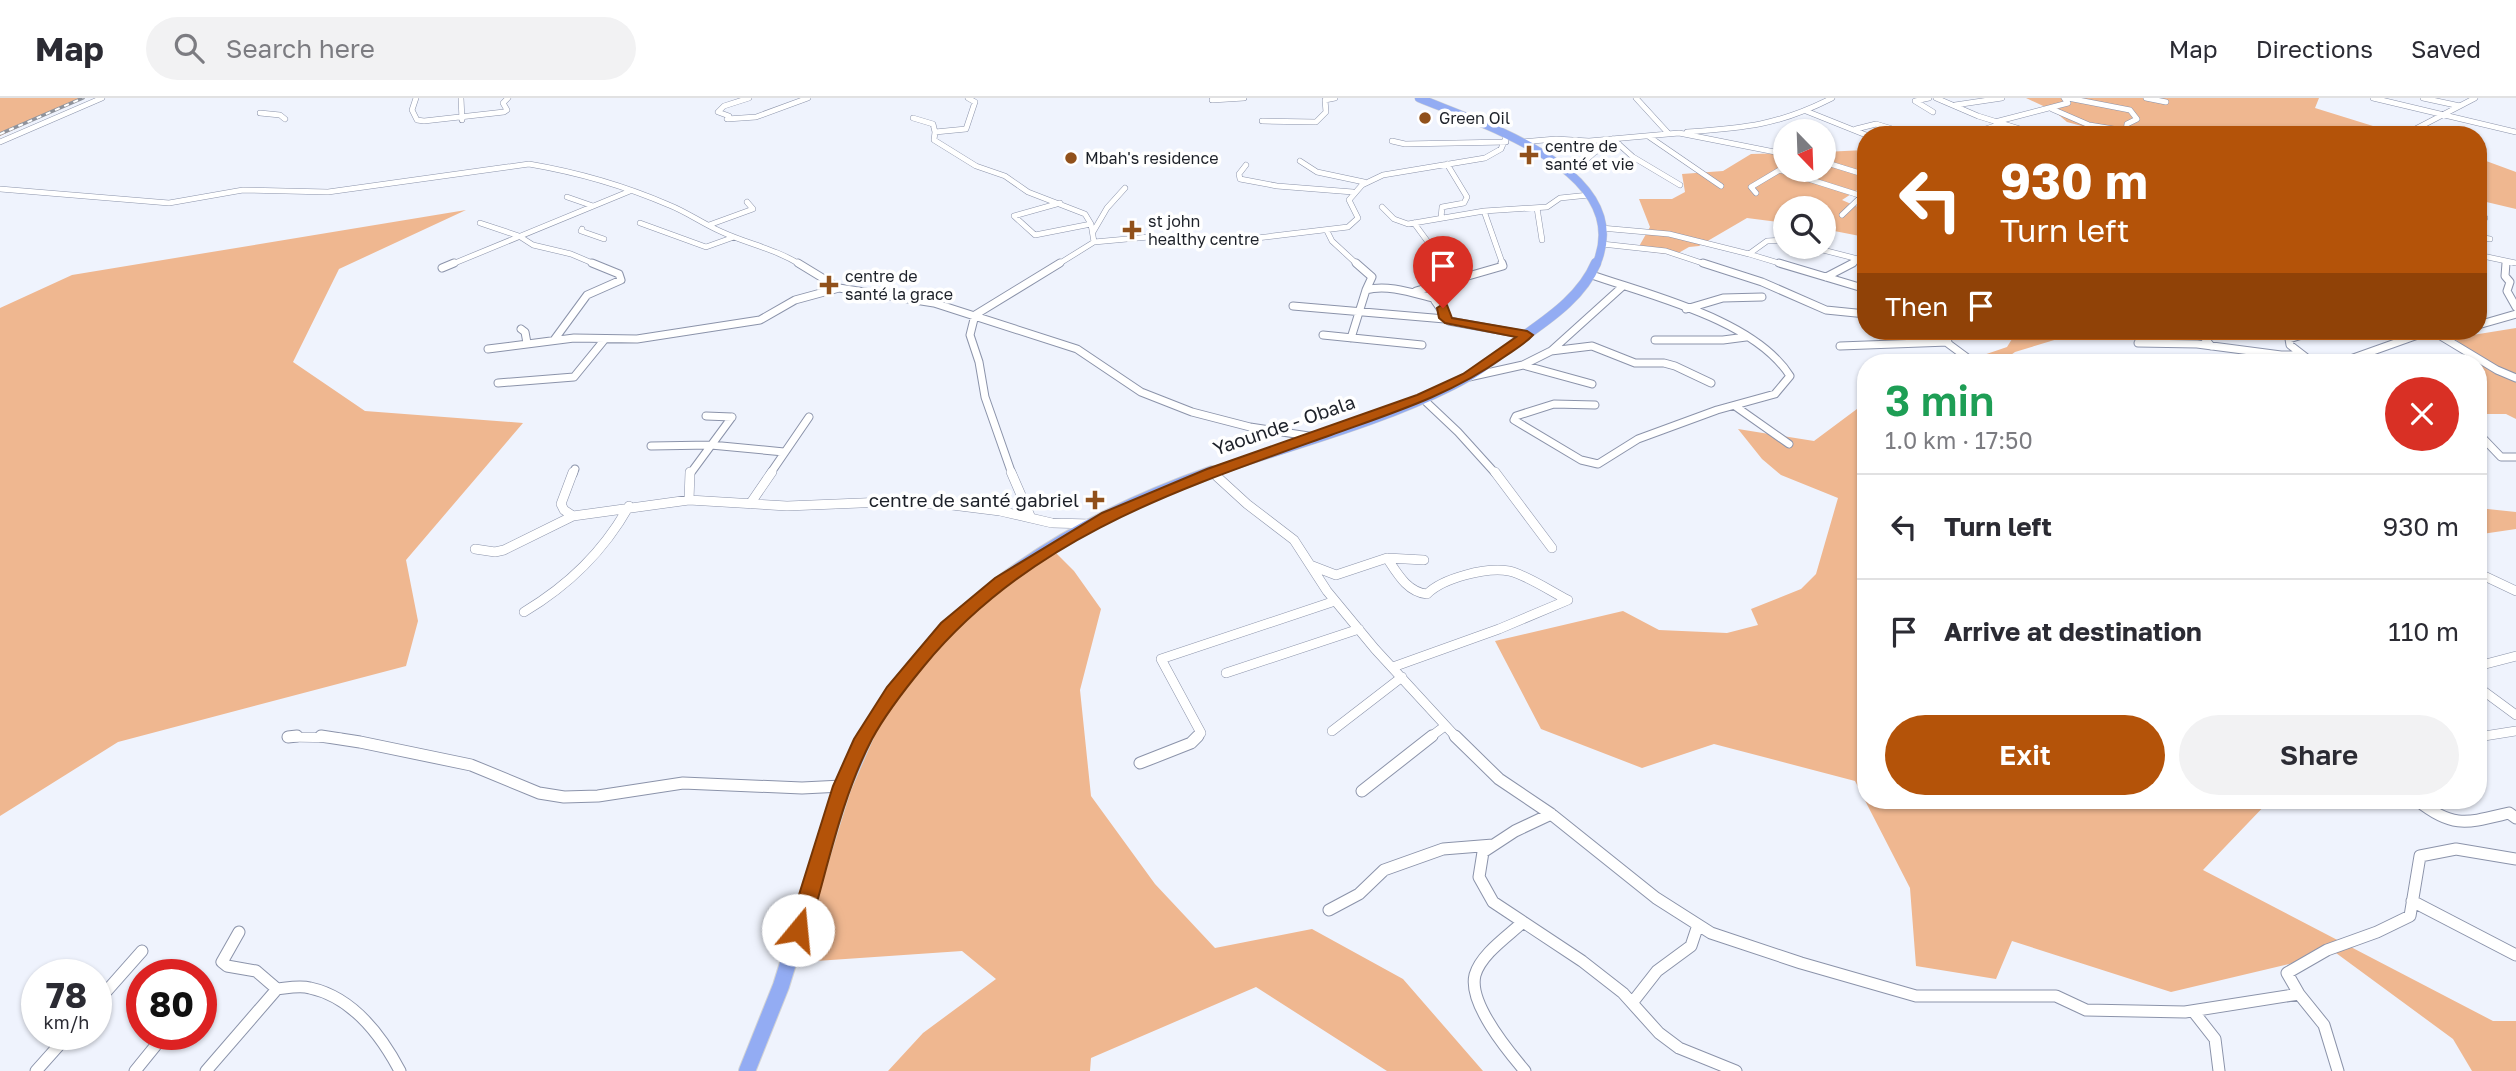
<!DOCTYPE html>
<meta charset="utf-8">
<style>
:root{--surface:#fff;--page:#f2f2f3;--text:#2b2b33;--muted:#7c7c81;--line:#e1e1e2;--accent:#b45309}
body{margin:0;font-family:"Golos Text",sans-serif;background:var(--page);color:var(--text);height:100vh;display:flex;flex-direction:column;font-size:26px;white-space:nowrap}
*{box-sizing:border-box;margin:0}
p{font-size:23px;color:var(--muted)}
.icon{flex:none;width:38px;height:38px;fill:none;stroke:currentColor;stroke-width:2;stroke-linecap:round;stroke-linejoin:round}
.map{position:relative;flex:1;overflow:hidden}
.side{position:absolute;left:1857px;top:256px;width:630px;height:455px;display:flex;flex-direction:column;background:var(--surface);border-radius:28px;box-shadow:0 2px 5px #0004}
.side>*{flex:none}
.guide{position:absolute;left:1857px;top:28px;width:630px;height:214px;border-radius:28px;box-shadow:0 2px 5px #0004;background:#b45309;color:#fff;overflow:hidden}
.needle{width:46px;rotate:157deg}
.tools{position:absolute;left:1773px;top:21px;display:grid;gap:14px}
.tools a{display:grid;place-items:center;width:63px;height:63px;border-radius:50%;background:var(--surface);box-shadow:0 2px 5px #0004;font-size:35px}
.speed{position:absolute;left:21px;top:861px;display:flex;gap:14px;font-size:35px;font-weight:700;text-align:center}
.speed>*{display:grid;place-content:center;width:91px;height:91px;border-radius:50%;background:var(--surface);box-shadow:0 2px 5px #0004;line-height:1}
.speed small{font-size:18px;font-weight:400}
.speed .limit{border:10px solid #d22;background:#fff;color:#111}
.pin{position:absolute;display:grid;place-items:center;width:60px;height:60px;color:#fff;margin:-72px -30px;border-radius:50% 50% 50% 0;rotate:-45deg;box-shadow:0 0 7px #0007}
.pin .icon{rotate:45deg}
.me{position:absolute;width:77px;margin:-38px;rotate:17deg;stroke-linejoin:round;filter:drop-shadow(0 0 5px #0008)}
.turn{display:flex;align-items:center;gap:24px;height:147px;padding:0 28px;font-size:32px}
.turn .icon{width:91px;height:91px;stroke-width:2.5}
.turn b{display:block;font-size:49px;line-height:60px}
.then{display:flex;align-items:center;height:66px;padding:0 28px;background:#0003;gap:14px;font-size:26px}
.round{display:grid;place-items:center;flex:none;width:74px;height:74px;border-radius:37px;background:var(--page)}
.headline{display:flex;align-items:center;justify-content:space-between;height:119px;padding:0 28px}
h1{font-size:42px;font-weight:600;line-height:52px;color:#1e9e55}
.cta{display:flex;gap:14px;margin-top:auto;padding:14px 28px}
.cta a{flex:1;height:80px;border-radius:42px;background:var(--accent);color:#fff;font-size:28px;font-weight:600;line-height:80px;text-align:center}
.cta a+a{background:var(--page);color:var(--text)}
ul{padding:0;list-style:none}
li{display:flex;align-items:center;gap:21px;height:105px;padding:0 28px;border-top:2px solid var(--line)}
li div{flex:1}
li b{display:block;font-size:26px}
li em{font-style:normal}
header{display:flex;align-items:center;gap:42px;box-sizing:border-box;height:98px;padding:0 35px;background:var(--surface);border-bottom:2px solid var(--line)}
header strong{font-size:33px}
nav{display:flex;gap:38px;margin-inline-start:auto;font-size:24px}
.search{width:490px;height:63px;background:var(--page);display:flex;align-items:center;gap:18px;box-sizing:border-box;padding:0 24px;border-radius:38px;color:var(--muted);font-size:26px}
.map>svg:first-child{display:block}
.green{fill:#efb790}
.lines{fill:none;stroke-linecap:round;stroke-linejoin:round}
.minor-far3-casing{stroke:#8b93aa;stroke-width:6}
.minor-far2-casing{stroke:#8b93aa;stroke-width:9}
.minor-far1-casing{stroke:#8b93aa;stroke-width:10}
.minor-casing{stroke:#8b93aa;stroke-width:13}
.highway-far3-casing{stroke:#d2d3d4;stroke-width:9}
.highway-far2-casing{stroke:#d2d3d4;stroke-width:11}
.highway-far1-casing{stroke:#d2d3d4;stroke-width:14}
.highway-casing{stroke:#d2d3d4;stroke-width:18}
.minor-far3{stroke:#fff;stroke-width:5}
.minor-far2{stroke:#fff;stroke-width:7}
.minor-far1{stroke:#fff;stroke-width:9}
.minor{stroke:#fff;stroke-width:11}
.highway-far3{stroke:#93acf3;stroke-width:8}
.highway-far2{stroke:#93acf3;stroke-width:10}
.highway-far1{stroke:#93acf3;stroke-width:12}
.highway{stroke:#93acf3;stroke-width:16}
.rail-casing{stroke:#8f939c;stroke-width:3.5}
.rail{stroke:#fff;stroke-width:2;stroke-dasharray:5;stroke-linecap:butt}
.route{fill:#b45309;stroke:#753606;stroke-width:2}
.poi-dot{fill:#91511b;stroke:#fff;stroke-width:2.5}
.labels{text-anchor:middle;stroke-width:7;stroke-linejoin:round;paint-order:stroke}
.far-poi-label{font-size:16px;fill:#1d2129;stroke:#fff;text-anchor:start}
.street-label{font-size:19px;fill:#1d2129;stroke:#fff}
.poi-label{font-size:19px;fill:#1d2129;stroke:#fff;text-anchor:end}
</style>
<header>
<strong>Map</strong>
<div class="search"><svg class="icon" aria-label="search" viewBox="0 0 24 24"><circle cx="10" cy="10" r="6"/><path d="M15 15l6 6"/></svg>Search here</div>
<nav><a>Map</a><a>Directions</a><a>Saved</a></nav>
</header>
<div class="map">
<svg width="2516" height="973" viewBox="0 0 2516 973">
<rect width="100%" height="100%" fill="#eff3fd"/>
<!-- green -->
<path class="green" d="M0 0H82L0 38Z
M2026 0H2319L2315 10 2402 37H2115L2067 24 2054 13Z
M1865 52V87L1842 102 1865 112V139L1824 131V110H1785V125L1747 120 1699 148 1689 149 1675 157 1637 152 1650 129 1639 101H1672L1685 94 1682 76 1723 73 1751 56 1785 55V72H1824V54Z
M2478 60 2516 74V111L2478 102Z
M466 112 339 171 293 264 365 313 523 325 406 462 418 523 406 568 118 644 0 718V210L72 177Z
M2516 230V321L2506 316H2478V264H2473L2482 263 2454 240Z
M2017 233H2084L2015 254 2001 264H1963L2007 249Z
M1865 305 1866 702H2270L2203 772 2493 923H2516V973H2472L2453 941 2336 855 2171 894 2012 843 1996 881 1916 868 1910 790 1855 683 1714 646 1642 670 1541 631 1495 543 1623 513 1659 532 1727 535 1758 527 1751 511 1801 491 1816 476 1838 400 1781 377 1762 361 1738 331 1814 343Z
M2478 410 2516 414V431L2482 436 2478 439Z
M1053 452 1074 473 1101 511 1080 592 1091 698 1155 786 1215 850 1312 831 1403 881 1483 973H1387L1256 889 1091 960 1090 973H888L923 935 996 881 962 853 787 865 859 653 896 598 939 543Z"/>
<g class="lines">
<defs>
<path id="minor-far3" d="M416 0 412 12 417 22 424 23 504 14 507 12 503 5 508 0
M461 0 462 22
M749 0 724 8 718 14 729 18 727 21 756 19 808 0
M968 0 975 4 966 31 935 34 934 42 976 68 1005 78 1028 94 1085 116 1091 126 1094 144
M1636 0 1668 35
M1929 0 1915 3 1933 14
M1936 0 1978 18 2039 37
M2146 0 2166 4
M2373 0 2516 34
M2423 0 2460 8
M1212 2 1244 0
M1955 7 2002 0
M2052 11 2089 27 2126 33 2127 26 2137 21 2130 12 2068 0
M1806 13 1866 37
M260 15 280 17 285 21
M913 20 933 26 935 34
M1262 23 1316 24 1326 14 1325 2 1335 0
M1995 24 2068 5 2064 0
M1856 31 1876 26 1912 37
M1687 34C1745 30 1779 27 1832 0
M1967 37 2001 26
M2404 37 2475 0
M1648 38 1721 88
M1613 41 1633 59 1680 87
M1392 43 1405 46 1506 44
M0 44 102 0
M1521 44 1556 41 1589 43 1679 35 1785 56
M1300 63 1317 74 1364 84
M1824 64 1866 77
M1246 67 1239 76 1240 81 1277 88 1353 94
M1780 72 1862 98
M1573 77 1572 74 1595 54 1619 46
M0 91 169 105 243 92 328 94 529 66C576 74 625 88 669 107 687 114 703 126 722 134 748 146 776 151 801 167
M1756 95 1751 89 1783 70
M567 99 593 108
M1060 105 1014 118 1035 137 1091 126
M1382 109 1394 121 1408 126 1484 113 1547 109 1560 100 1589 97
M1537 110 1542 142
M1484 113 1503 167
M1842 117 1864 96
M2478 119 2485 120
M1441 120 1442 109 1464 105 1467 99 1447 66
M480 125 519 138 533 147 571 156 597 167
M640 125 706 149 734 139
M1414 125 1439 159 1450 167
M709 127 753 111 747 104
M1601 130 1669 136 1749 156 1767 143 1785 142
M582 131 581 133 604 141
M1327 133 1332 143 1358 167
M1093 134 1107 110 1125 90
M2478 139 2490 141
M1602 146 1666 153 1708 167
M1811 149 1866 163
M1749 156 1785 167
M2478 157 2516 165
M450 167 630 93
M1057 167 1094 144 1149 139 1240 142 1348 129 1358 120 1349 102 1362 87 1383 77 1485 60 1501 51 1507 37
M1849 167 1858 162
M2506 167V163"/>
<path id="minor-far2" d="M798 165 839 190 934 205 1077 251 1141 294 1192 314 1250 329 1315 339
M1356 165 1372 179 1366 192
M1448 165 1466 177
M1703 165 1762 184 1826 212 1866 216
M1779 165 1866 191
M2506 165 2505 178 2510 184 2507 193 2516 209
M442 170 454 165
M1592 177C1652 198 1755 222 1790 278L1775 296 1717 312 1638 341 1598 366 1581 362 1514 322 1516 318 1554 306 1595 307
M1826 179 1853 165
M1416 193 1503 168 1502 165
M1293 208 1445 221
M1686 211 1723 200 1762 199
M2478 227 2516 216
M521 231 525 234 527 245
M1931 233 1973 264
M2199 233 2211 248
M2078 234 2102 233
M2434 234 2497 272 2516 280
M1323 237 1422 247
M1351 240 1366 192C1387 186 1413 195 1433 200L1449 223 1527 237
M554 242 587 197 621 182 619 176 592 165
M1655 242H1723L1746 239
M2138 245 2197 246 2281 257H2302
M1840 248 1948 244
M488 251 574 240 637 241 760 222 795 202 839 190
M1551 253 1592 248 1635 265H1664L1675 268 1711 285
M2312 264 2290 247 2289 241 2315 233
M2342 264 2429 233
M1523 267 1592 286
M1469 279 1523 267 1551 253 1623 188
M498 285 574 279 605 241
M1422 300 1458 334 1496 376
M1735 308 1789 346
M706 318 732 319
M2478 335 2501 359H2516
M651 348 711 347 784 354
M1212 374 1214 376
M573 376 575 371
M690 376 732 319
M770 376 809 319
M1012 376 985 299 979 264 970 237 975 217 1060 165"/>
<path id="minor-far1" d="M1011 374 1031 420
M1212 374 1247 406 1294 442 1327 493 1375 551 1457 640
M1495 374 1552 450
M689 402 690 374
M750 406 772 374
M573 418 564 412 561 406 573 374
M475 451 495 454 504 452 573 418 689 402 787 408 885 404 952 407 1000 413 1052 425 1091 426
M1387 460C1397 475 1407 494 1427 496 1443 480 1486 469 1509 473 1525 476 1552 494 1568 502L1499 531 1393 569
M1310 467 1336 477 1387 460 1424 462
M2478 475 2516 493
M524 514C569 487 603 454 629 408
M2478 568 2516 558
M1226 575 1359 531
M2478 589 2516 617
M1332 633 1402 579
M288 639 340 640
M2478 639 2516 633
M1196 640 1201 635 1161 561 1335 503
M1429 640 1445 628"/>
<path id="minor" d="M321 638 360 644 471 667 539 695 564 699 598 698 683 685 802 690 842 688
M1455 638 1499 681 1551 716 1656 800 1711 835 1801 865 1916 898H2056L2086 912 2185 914 2299 896 2287 875 2327 852 2377 834 2410 818 2420 758 2456 751 2516 761
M288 639 297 638
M2478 639 2481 638
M1140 665 1191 645 1198 638
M1362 693 1432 638
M2417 702C2453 731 2467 725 2509 715L2516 720
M1551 716 1515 733 1483 754 1479 779 1493 804 1582 863 1623 895 1659 935 1679 950 1736 973
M2412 803 2516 857
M1329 812 1359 796 1384 772 1443 751 1493 747
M1523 824C1508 838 1481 856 1475 877 1468 905 1508 953 1525 973
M239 834 222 864 227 868 256 873 277 891
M2299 896 2324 927 2338 973
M96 905 142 853
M1632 905 1657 873 1691 848 1698 827
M2193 913 2215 941 2219 973
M36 973 69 936
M135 973 165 936
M206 973 277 891C287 890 300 887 310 890 352 899 381 937 400 973"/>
<path id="highway-far3" d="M1419 0C1481 26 1637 73 1596 167"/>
<path id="highway-far2" d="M1207 376C1288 347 1375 326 1452 287 1479 274 1502 254 1527 236 1554 217 1583 196 1596 165"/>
<path id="highway-far1" d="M864 640C938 504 1070 424 1212 374"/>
<path id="highway" d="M747 973 781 888 842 691 865 638"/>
</defs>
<!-- minor-far3 casing -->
<use href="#minor-far3" class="minor-far3-casing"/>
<!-- minor-far2 casing -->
<use href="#minor-far2" class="minor-far2-casing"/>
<!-- minor-far1 casing -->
<use href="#minor-far1" class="minor-far1-casing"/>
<!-- minor casing -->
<use href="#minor" class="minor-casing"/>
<!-- highway-far3 casing -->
<use href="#highway-far3" class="highway-far3-casing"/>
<!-- highway-far2 casing -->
<use href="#highway-far2" class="highway-far2-casing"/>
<!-- highway-far1 casing -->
<use href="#highway-far1" class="highway-far1-casing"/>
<!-- highway casing -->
<use href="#highway" class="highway-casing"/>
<!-- minor-far3 -->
<use href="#minor-far3" class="minor-far3"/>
<!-- minor-far2 -->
<use href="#minor-far2" class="minor-far2"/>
<!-- minor-far1 -->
<use href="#minor-far1" class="minor-far1"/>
<!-- minor -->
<use href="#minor" class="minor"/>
<!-- highway-far3 -->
<use href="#highway-far3" class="highway-far3"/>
<!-- highway-far2 -->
<use href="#highway-far2" class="highway-far2"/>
<!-- highway-far1 -->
<use href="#highway-far1" class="highway-far1"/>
<!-- highway -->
<use href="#highway" class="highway"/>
<defs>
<path id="rail" d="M0 36 83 0"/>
</defs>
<!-- rail casing -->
<use href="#rail" class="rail-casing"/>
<!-- rail -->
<use href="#rail" class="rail"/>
</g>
<!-- route -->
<path class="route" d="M1443 206 1447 207 1452 220 1527 233 1533 237C1525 246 1514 252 1504 259 1451 297 1392 315 1331 337 1179 391 1030 439 924 568 905 591 886 615 872 641 841 700 828 769 809 832L806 838 798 840 791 838 788 832 833 688 854 641 887 589 941 525 995 480 1102 415 1207 371 1417 297 1463 276 1516 239 1445 225 1439 220 1437 210Z"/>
<!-- markers -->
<g class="poi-dot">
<circle cx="1425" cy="20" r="7"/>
<path d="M1525.5 46.5h7v7h7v7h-7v7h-7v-7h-7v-7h7z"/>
<circle cx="1071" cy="60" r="7"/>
<path d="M1128.5 121.5h7v7h7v7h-7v7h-7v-7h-7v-7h7z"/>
<path d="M825.5 176.5h7v7h7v7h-7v7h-7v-7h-7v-7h7z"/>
<path d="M1091.5 391.5h7v7h7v7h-7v7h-7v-7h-7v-7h7z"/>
</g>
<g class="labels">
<!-- far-poi labels -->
<g class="far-poi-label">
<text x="1439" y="26">Green Oil</text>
<text x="1545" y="54">centre de<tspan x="1545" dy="18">santé et vie</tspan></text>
<text x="1085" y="66">Mbah's residence</text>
<text x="1148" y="129">st john<tspan x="1148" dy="18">healthy centre</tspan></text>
<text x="845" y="184">centre de<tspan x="845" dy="18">santé la grace</tspan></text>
</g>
<!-- street labels -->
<g class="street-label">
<text transform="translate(1284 327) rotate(-19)" y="7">Yaounde - Obala</text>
</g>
<!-- poi labels -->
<g class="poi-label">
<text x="1079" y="409">centre de santé gabriel</text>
</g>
</g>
</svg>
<div class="tools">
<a><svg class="needle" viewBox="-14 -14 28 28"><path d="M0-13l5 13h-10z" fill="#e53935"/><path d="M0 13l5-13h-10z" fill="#7c7c81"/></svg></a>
<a><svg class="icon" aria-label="search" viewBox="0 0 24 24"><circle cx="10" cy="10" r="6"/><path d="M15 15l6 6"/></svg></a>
</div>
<div class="speed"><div>78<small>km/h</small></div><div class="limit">80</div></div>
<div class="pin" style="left:1443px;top:210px;background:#d93025"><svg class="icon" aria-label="arrive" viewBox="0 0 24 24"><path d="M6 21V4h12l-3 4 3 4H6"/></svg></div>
<svg class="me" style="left:798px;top:832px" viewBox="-20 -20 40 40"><circle r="19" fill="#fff"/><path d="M0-13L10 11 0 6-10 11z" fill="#b45309"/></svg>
<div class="guide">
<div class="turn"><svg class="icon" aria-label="left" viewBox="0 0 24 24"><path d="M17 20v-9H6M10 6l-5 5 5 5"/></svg><div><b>930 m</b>Turn left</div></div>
<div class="then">Then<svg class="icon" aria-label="arrive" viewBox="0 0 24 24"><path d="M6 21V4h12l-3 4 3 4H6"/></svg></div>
</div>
<section class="side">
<div class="headline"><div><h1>3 min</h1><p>1.0 km · 17:50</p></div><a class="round" style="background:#d93025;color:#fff"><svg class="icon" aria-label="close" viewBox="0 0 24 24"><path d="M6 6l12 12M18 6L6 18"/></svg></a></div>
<ul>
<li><svg class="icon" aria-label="left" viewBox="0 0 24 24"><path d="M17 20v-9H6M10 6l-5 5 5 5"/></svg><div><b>Turn left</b></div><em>930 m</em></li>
<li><svg class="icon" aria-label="arrive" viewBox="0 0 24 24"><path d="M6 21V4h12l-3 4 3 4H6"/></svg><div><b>Arrive at destination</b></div><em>110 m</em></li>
</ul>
<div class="cta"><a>Exit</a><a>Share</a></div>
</section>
</div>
